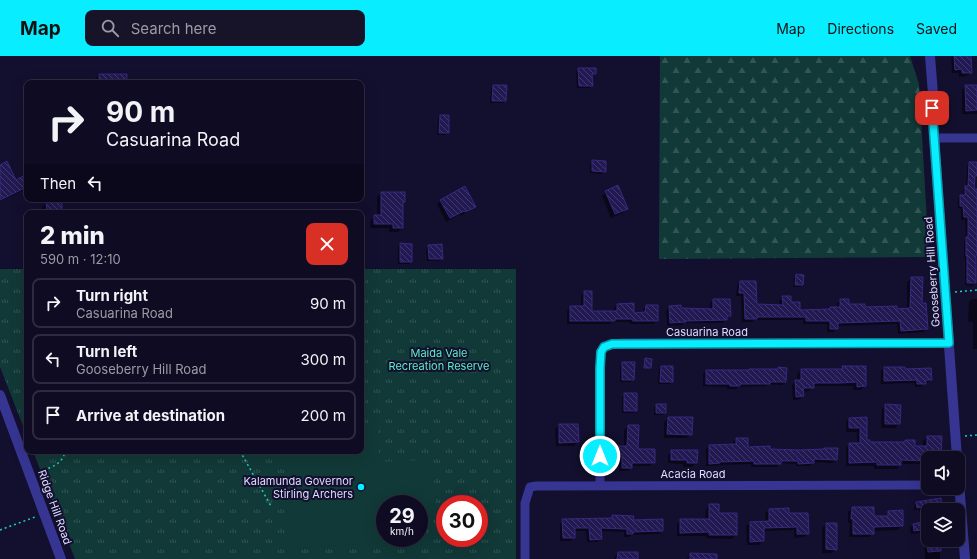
<!DOCTYPE html>
<meta charset="utf-8">
<style>
:root{--surface:#0e0b22;--page:#17142a;--text:#f1f3f6;--muted:#9b9ba5;--line:#2e2b40;--accent:#08edff}
body{margin:0;font-family:Inter,sans-serif;background:var(--page);color:var(--text);height:100vh;display:flex;flex-direction:column;font-size:15px;white-space:nowrap}
*{box-sizing:border-box;margin:0}
p{font-size:13px;color:var(--muted)}
.icon{flex:none;width:22px;height:22px;fill:none;stroke:currentColor;stroke-width:2;stroke-linecap:round;stroke-linejoin:round}
.map{position:relative;flex:1;overflow:hidden}
.drawer{position:absolute;left:24px;top:154px;width:340px;height:244px;display:flex;flex-direction:column;background:var(--surface);border-radius:8px;box-shadow:0 4px 16px #0002,0 0 0 1px var(--line)}
.drawer>*{flex:none}
.banner{position:absolute;left:24px;top:24px;width:340px;height:122px;border-radius:8px;box-shadow:0 4px 16px #0002,0 0 0 1px var(--line);background:#0e0b22;color:var(--text);overflow:hidden}
.fabs{position:absolute;left:921px;top:395px;display:grid;gap:8px}
.fabs a{display:grid;place-items:center;width:44px;height:44px;border-radius:8px;background:var(--surface);box-shadow:0 4px 16px #0002,0 0 0 1px var(--line);font-size:20px}
.speed{position:absolute;left:376px;top:439px;display:flex;gap:8px;font-size:20px;font-weight:700;text-align:center}
.speed>*{display:grid;place-content:center;width:52px;height:52px;border-radius:50%;background:var(--surface);box-shadow:0 4px 16px #0002,0 0 0 1px var(--line);line-height:1}
.speed small{font-size:10px;font-weight:400}
.speed .limit{border:6px solid #d22;background:#fff;color:#111}
.pin{position:absolute;display:grid;place-items:center;width:34px;height:34px;color:#fff;margin:-17px;border-radius:8px;box-shadow:0 2px 6px #0006}
.me{position:absolute;width:44px;margin:-22px;rotate:0deg;stroke-linejoin:round;filter:drop-shadow(0 0 3px #0008)}
.turn{display:flex;align-items:center;gap:14px;height:84px;padding:0 16px;font-size:18px}
.turn .icon{width:52px;height:52px;stroke-width:2.5}
.turn b{display:block;font-size:28px;line-height:34px}
.then{display:flex;align-items:center;height:38px;padding:0 16px;background:#0003;gap:8px;font-size:15px}
.round{display:grid;place-items:center;flex:none;width:42px;height:42px;border-radius:8px;background:var(--page)}
.overview{display:flex;align-items:center;justify-content:space-between;height:68px;padding:0 16px}
h1{font-size:24px;font-weight:800;line-height:30px}
ul{padding:0;list-style:none}
li{display:flex;align-items:center;gap:12px;height:50px;margin:0 8px 6px;padding:0 8px;border:2px solid var(--line);border-radius:8px}
li div{flex:1}
li b{display:block;font-size:15px}
li em{font-style:normal}
header{display:flex;align-items:center;gap:24px;box-sizing:border-box;height:56px;padding:0 20px;background:var(--accent);color:#111}
header strong{font-size:19px}
nav{display:flex;gap:22px;margin-inline-start:auto;font-size:14px}
.search{width:280px;height:36px;background:var(--page);display:flex;align-items:center;gap:10px;box-sizing:border-box;padding:0 14px;border-radius:8px;color:var(--muted);font-size:15px}
.map>svg:first-child{display:block}
.grass{fill:url(#grass-tufts);fill-rule:evenodd}
.forest{fill:url(#forest-firs)}
.pitch{fill:#113937}
.shadow{fill:#0007}
.building{fill:url(#building-back-hatch);stroke:#372880}
.lines{fill:none;stroke-linecap:round;stroke-linejoin:round}
.path{stroke:#23ccbd;stroke-width:1.5;stroke-dasharray:2 3;stroke-linecap:butt}
.minor{stroke:#363592;stroke-width:9}
.tertiary{stroke:#363592;stroke-width:10}
.route-casing{stroke:#059aa6;stroke-width:10}
.route{stroke:#08edff;stroke-width:7}
.poi-dot{fill:#08edff;stroke:#130f2e;stroke-width:1.5}
.labels{text-anchor:middle;stroke-width:4;stroke-linejoin:round;paint-order:stroke}
.street-label{font-size:11px;fill:#dfdcff;stroke:#130f2e}
.park-label{font-size:11px;fill:#5aedc4;stroke:#130f2e}
.poi-label{font-size:11px;fill:#dfdcff;stroke:#130f2e;text-anchor:end}
</style>
<header>
<strong>Map</strong>
<div class="search"><svg class="icon" aria-label="search" viewBox="0 0 24 24"><circle cx="10" cy="10" r="6"/><path d="M15 15l6 6"/></svg>Search here</div>
<nav><a>Map</a><a>Directions</a><a>Saved</a></nav>
</header>
<div class="map">
<svg width="977" height="503" viewBox="0 0 977 503">
<defs>
<pattern id="grass-tufts" width="24" height="20" patternUnits="userSpaceOnUse"><rect width="24" height="20" fill="#113937"/><path d="M3 7l-1-3M5 7V3M7 7l1-3M15 17l-1-3M17 17v-4M19 17l1-3" fill="none" stroke="#355"/></pattern>
<pattern id="forest-firs" width="22" height="20" patternUnits="userSpaceOnUse"><rect width="22" height="20" fill="#113937"/><path d="M5 1l3.5 6h-7zM16 11l3.5 6h-7z" fill="#355"/></pattern>
<pattern id="building-back-hatch" width="6" height="6" patternUnits="userSpaceOnUse"><rect width="6" height="6" fill="#231952"/><path d="M-1 5l2 2M0 0l6 6M5-1l2 2" fill="none" stroke="#423a6c"/></pattern>
</defs>
<rect width="100%" height="100%" fill="#130f2e"/>
<!-- grass -->
<path class="grass" d="M0 213H27V380L0 311Z
M361 213H516V503H75L33 395H361ZM385 448H419V482H385ZM445 448H479V482H445Z"/>
<!-- forest -->
<path class="forest" d="M660 0H910L919 28 929 201 659 203Z"/>
<!-- pitch -->
<path class="pitch" d="M378 371 379 406 433 404 436 452 419 471V448H385V482H408L404 486 289 492 287 395H361V372Z"/>
<!-- shadow -->
<path class="shadow" d="M952 0H970L971 16 967 20 959 21V17H952L951 1Z
M579 13 595 18 591 20 592 29 589 32H577L576 16Z
M99 19 126 27H95V23Z
M35 25H40V27H63H33Z
M493 30 505 45 503 47H490L491 32Z
M966 30H977V58H962V33Z
M440 60 448 77 445 79H437L438 63Z
M593 105 605 115 602 118 590 117V108Z
M976 105 977 122H974L973 134H977V202H975V227L972 230 965 229V202H964V184L966 182 965 164H961V153L958 152V142L961 140H963V134L966 131 967 110 969 107H974Z
M0 110 15 125 27 120V133L0 145Z
M606 136 627 153 623 157 611 162 602 140Z
M381 137 404 146 402 147V172L398 176H389V172H370L371 164 375 160H377V141Z
M441 144 475 150 471 154 460 160V158L446 166 437 148Z
M46 147 61 157H43L42 151Z
M400 188 411 206 409 208H398V191Z
M429 190 442 202 439 205H427L426 192Z
M796 219 802 228 800 231H793L794 222Z
M911 222H922L921 249 927 273 924 276 898 278 897 268 837 270V272L834 276H827V268H803V264H754L752 266H742L741 240H736L737 230 740 226 756 249 780 250 779 245 783 241 799 255 829 254 837 252V247L841 244 848 249 864 252 896 254H907V226Z
M584 236 591 256H614V252L617 248 633 258 643 257V253L646 250 657 265 653 268H630L629 266H612L610 268H567V255L571 251H581V239Z
M972 243H977V293H973V266H968L969 246Z
M713 244H729L730 259 726 262V264L723 267H684L682 269 667 270 666 254 669 251 680 253 710 254V247Z
M623 307 633 324 631 326H620V310Z
M661 311 672 326 669 328H658L659 313Z
M843 311 865 330 861 334H854L853 330H813V331L809 335 802 336 803 340 798 344H793L792 329 796 325H797V318L801 314H840Z
M884 312 904 314 931 323 927 327H925L921 331H915L914 327 881 328V315Z
M706 315 785 326 782 329 768 328 766 330 738 331 736 333H727V331L703 330V318Z
M624 338 636 355 634 357H622V341Z
M657 349 665 357 662 359H654V351Z
M886 349 900 350 899 368 895 372H881L882 353Z
M668 362 691 378 687 382H664V366Z
M849 362H866V385L869 387 914 391H923V385L927 381 940 402H928V408H900V409L897 413H874V410H846V392L850 388H857V376H846V366Z
M559 369 578 386 574 390H556L555 373Z
M628 370 637 394 654 406 650 410H631V412L628 415H619V402H611V394L614 391H624V374Z
M736 383 748 392 836 404 833 407 813 406 810 410H796V408L780 407 777 411H751V408L718 409 716 410H706V393L709 390 733 389V386Z
M672 395 696 407 692 411H683V408L668 407V399Z
M917 447 941 452 939 454H928V484H940V503H925L924 476 911 478 910 472 913 469 922 467 919 454H914V450Z
M710 449 736 479 732 483 706 482V480H677V468L681 464H705L706 453Z
M852 452 873 461H885V460L889 456 902 455V470L898 474 873 475V477L869 481H849L850 467H848V456Z
M788 453V458L808 478 804 481 794 482V474L763 475V485L759 489H747L746 470 750 467 766 466 765 457 769 454Z
M613 460 632 465 662 475 659 478 631 479 629 481H624V476L600 475 601 483 597 486H587L586 475H574V481L571 485H560V467L563 464 610 463Z
M826 468 836 493 832 497H822V472Z
M618 497 637 503H614V501Z
M691 498 706 503H687Z"/>
<!-- building -->
<path class="building" d="M954 0H971L972 17H962V13L955 14Z
M578 12H596V18H592L593 30H579Z
M99 18H127V27H99Z
M493 29H507L506 45H492Z
M965 29H977V54L966 55Z
M440 59H449V77H439Z
M592 104 606 105V116L592 115Z
M7 105 16 124 27 118V131L0 144V109Z
M969 106H977V120H975L974 133H977V199H976V227H967V200H966V181H968V161H964L963 150H960V139H965V130H968Z
M618 129 628 153 615 158 605 135Z
M465 130 476 151 465 156 464 155 450 162 440 144Z
M381 136H405V146H403V172H393V168H374V159H381Z
M62 145V157H47L46 146Z
M400 187 412 188V206H400Z
M442 188 443 203H429L428 189Z
M796 218 804 219 803 229H795Z
M911 221H923L922 247H926L928 273 901 275 900 265 838 267V273H830V265H806V261H757V263H745L744 237H739L740 225H756L757 248 783 249 782 240H791V246H800V254L830 253V251H840V243H849V248H865V251L897 250V253L910 252Z
M584 235H592V255H617V248L634 247V257L645 256 646 249H658V265H633L632 263H615V265H570V250H584Z
M713 243H730L731 260H727V264L686 265V266L670 267 669 250 681 249V252L713 253Z
M645 302 652 303 651 312H644Z
M622 306H635L634 324H622Z
M661 310H673V326H660Z
M842 310H866V330L857 331V326L840 327H814V332H803L804 340 796 341 795 324H801V313H843Z
M778 311 787 312 786 326H770V328H740V330H730V328H706V314H749V313H778Z
M884 311H905V313L931 312 932 324H926V328H917V324L884 325Z
M624 337H637V355H624Z
M656 348H666V357H656Z
M885 348 901 349 900 368H885Z
M668 361H693L692 379 667 378Z
M867 361V384H870V386H905V384H915V390H927V380H942L941 402H928V405L901 404V409H877V406L849 407V387H860V372H849V362Z
M559 368H578L579 386 559 387Z
M628 369H639L638 393H655V407H632V412H622V398H614V390H627Z
M736 382H748V391L770 390V393L799 394 824 393V392H838L837 404 814 403V407L798 408V405H781V408H754V405L720 406V407L709 408V389L736 388Z
M671 394H698L697 407H687V404H671Z
M941 442 942 452 937 453 938 454H923V451L917 452 916 446Z
M709 448H719V457H737V479H709V476L680 477V463H709Z
M852 451H874V460H888V455L903 454V470L874 471V478H853V463H851Z
M789 452V457H808L809 478H797V471L764 472V485L750 486V466L769 465V453Z
M612 459 634 460 633 464 663 463V475L633 476V478H627V473L601 472 602 483 590 484 589 472H575V482H563L562 463 612 462Z
M928 465V473L914 475 913 468Z
M826 467H837V494L826 493Z
M927 484H941V495L928 496Z
M618 496H638V503H617Z
M690 497 717 498V503H690Z"/>
<g class="lines">
<!-- path -->
<path class="path" d="M955 236 977 234
M965 380 977 379
M240 395 271 450
M39 416C50 411 63 409 65 395
M0 474 35 461"/>
<!-- minor -->
<path class="minor" d="M934 82H977
M600 430V312L601 296 604 291 612 288 624 287H949
M525 503V447L530 431 536 430 928 429"/>
<!-- tertiary -->
<path class="tertiary" d="M930 0 933 38 932 52 957 402
M0 339 61 503
M958 413 965 503"/>
</g>
<g class="lines">
<defs>
<path id="route" d="M600 400V312L601 296 604 291 612 288 949 287 932 52"/>
</defs>
<!-- route casing -->
<use href="#route" class="route-casing"/>
<!-- route -->
<use href="#route" class="route"/>
</g>
<!-- markers -->
<circle class="poi-dot" cx="361" cy="431" r="4"/>
<g class="labels">
<!-- street labels -->
<g class="street-label">
<text transform="translate(932 216) rotate(-94)" y="4">Gooseberry Hill Road</text>
<text x="707" y="280">Casuarina Road</text>
<text x="693" y="422">Acacia Road</text>
<text transform="translate(55 451) rotate(70)" y="4">Ridge Hill Road</text>
</g>
<!-- park labels -->
<g class="park-label">
<text x="439" y="301">Maida Vale<tspan x="439" dy="13">Recreation Reserve</tspan></text>
</g>
<!-- poi labels -->
<g class="poi-label">
<text x="353" y="429">Kalamunda Governor<tspan x="353" dy="13">Stirling Archers</tspan></text>
</g>
</g>
</svg>
<div class="fabs">
<a><svg class="icon" aria-label="sound" viewBox="0 0 24 24"><path d="M4 9h4l5-4v14l-5-4H4zM17 9q2 3 0 6"/></svg></a>
<a><svg class="icon" aria-label="layers" viewBox="0 0 24 24"><path d="M12 4l9 5-9 5-9-5zM3 14l9 5 9-5"/></svg></a>
</div>
<div class="speed"><div>29<small>km/h</small></div><div class="limit">30</div></div>
<div class="pin" style="left:932px;top:52px;background:#d93025"><svg class="icon" aria-label="arrive" viewBox="0 0 24 24"><path d="M6 21V4h12l-3 4 3 4H6"/></svg></div>
<svg class="me" style="left:600px;top:400px" viewBox="-20 -20 40 40"><circle r="17" fill="#08edff" stroke="#fff" stroke-width="3"/><path d="M0-11L8 9 0 5-8 9z" fill="#fff"/></svg>
<div class="banner">
<div class="turn"><svg class="icon" aria-label="right" viewBox="0 0 24 24"><path d="M7 20v-9h11M14 6l5 5-5 5"/></svg><div><b>90 m</b>Casuarina Road</div></div>
<div class="then">Then<svg class="icon" aria-label="left" viewBox="0 0 24 24"><path d="M17 20v-9H6M10 6l-5 5 5 5"/></svg></div>
</div>
<section class="drawer">
<div class="overview"><div><h1>2 min</h1><p>590 m · 12:10</p></div><a class="round" style="background:#d93025;color:#fff"><svg class="icon" aria-label="close" viewBox="0 0 24 24"><path d="M6 6l12 12M18 6L6 18"/></svg></a></div>
<ul>
<li><svg class="icon" aria-label="right" viewBox="0 0 24 24"><path d="M7 20v-9h11M14 6l5 5-5 5"/></svg><div><b>Turn right</b><p>Casuarina Road</p></div><em>90 m</em></li>
<li><svg class="icon" aria-label="left" viewBox="0 0 24 24"><path d="M17 20v-9H6M10 6l-5 5 5 5"/></svg><div><b>Turn left</b><p>Gooseberry Hill Road</p></div><em>300 m</em></li>
<li><svg class="icon" aria-label="arrive" viewBox="0 0 24 24"><path d="M6 21V4h12l-3 4 3 4H6"/></svg><div><b>Arrive at destination</b></div><em>200 m</em></li>
</ul>
</section>
</div>
